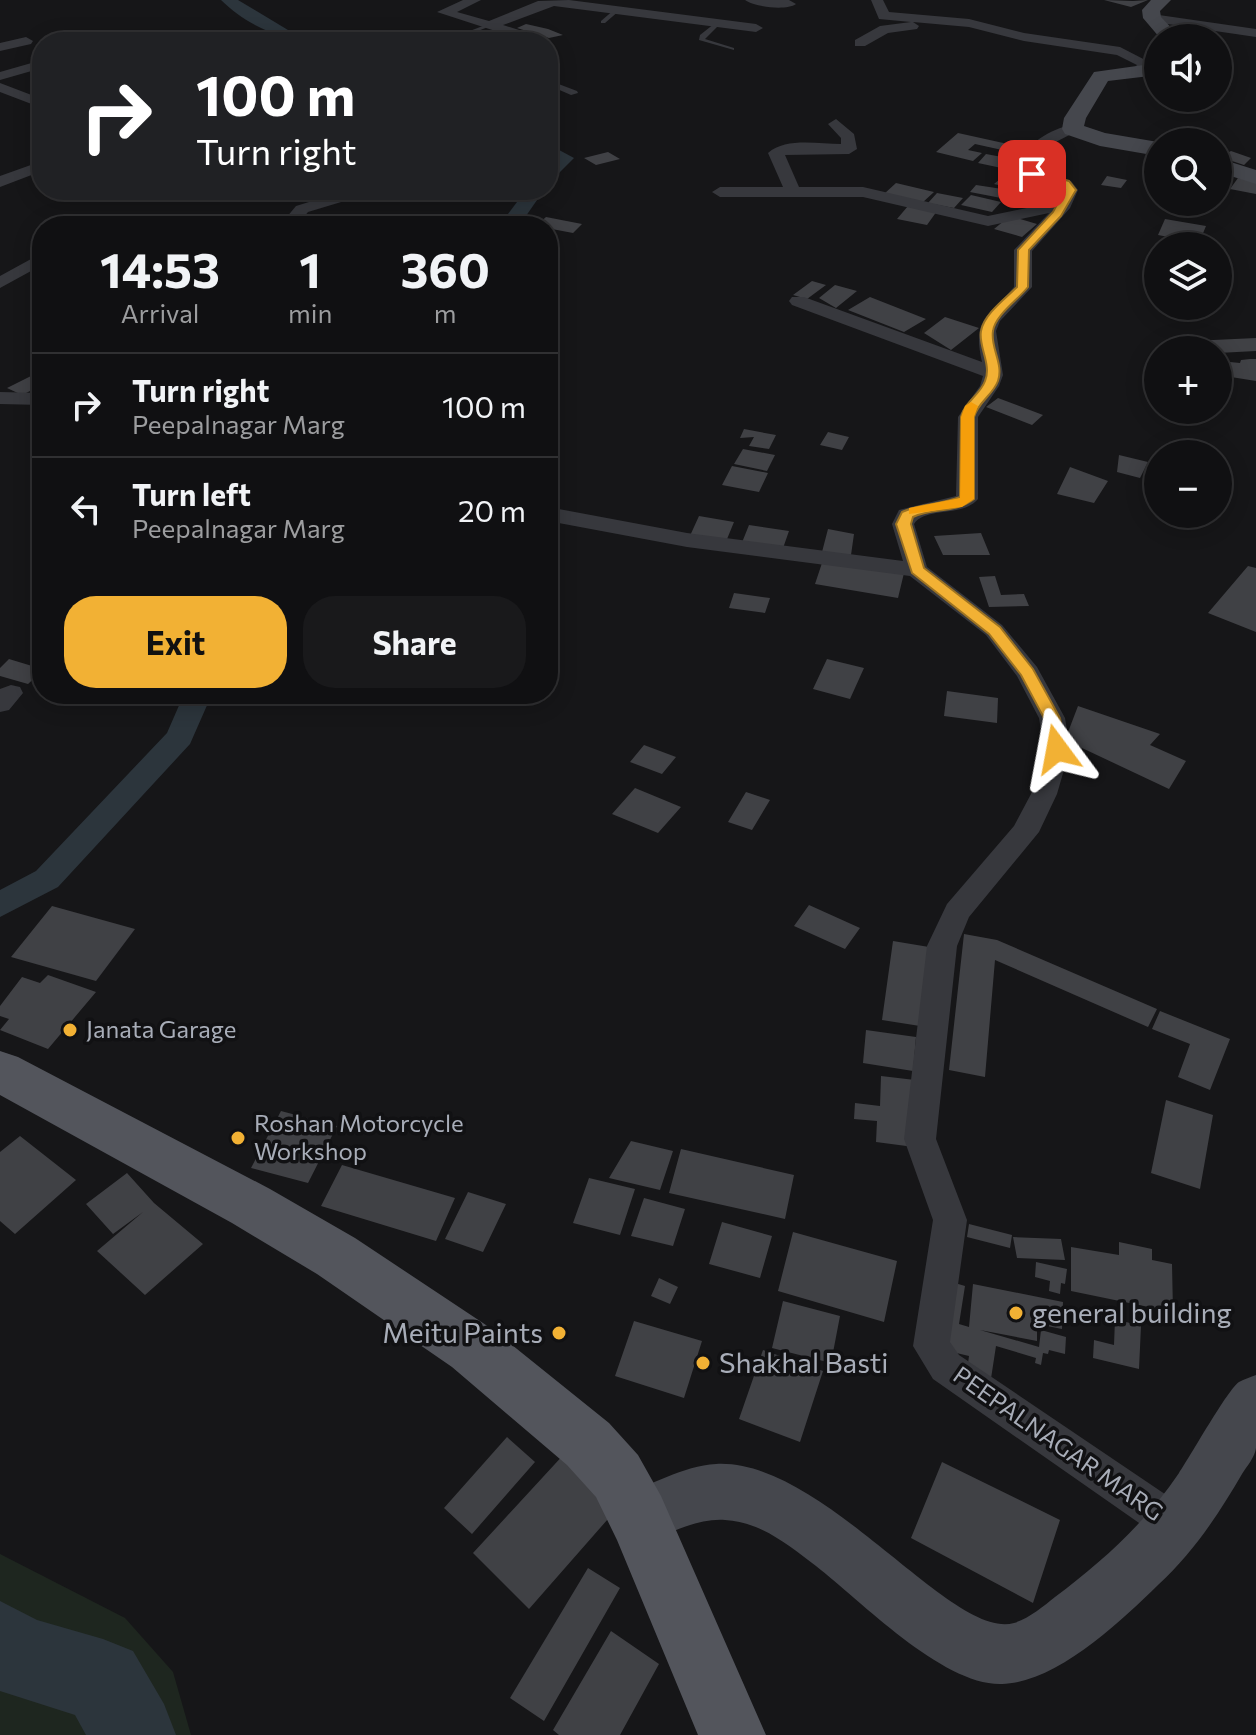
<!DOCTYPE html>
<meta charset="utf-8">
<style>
:root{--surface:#101012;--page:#19191b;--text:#f1f3f6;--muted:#9c9d9f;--line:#303032;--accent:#f2b134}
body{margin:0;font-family:Commissioner,sans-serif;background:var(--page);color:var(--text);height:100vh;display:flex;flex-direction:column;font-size:30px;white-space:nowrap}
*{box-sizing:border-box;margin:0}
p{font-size:26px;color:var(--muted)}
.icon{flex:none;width:44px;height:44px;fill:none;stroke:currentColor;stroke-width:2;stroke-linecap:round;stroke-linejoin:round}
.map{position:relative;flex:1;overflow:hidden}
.details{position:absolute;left:32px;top:216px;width:526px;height:488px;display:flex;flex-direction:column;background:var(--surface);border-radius:32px;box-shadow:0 4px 20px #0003,0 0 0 2px var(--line)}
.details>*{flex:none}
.banner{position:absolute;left:32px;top:32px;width:526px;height:168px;border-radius:32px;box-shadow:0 4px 20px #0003,0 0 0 2px var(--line);background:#202124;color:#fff;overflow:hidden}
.buttons{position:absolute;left:1144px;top:24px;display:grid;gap:16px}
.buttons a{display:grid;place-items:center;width:88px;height:88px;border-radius:50%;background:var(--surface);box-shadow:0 4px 20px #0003,0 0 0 2px var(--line);font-size:40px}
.pin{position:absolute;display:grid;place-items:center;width:68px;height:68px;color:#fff;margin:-34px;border-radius:16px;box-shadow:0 4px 12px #0006}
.me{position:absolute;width:88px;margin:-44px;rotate:347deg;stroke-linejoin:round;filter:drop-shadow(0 0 6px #0008)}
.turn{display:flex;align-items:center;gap:28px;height:168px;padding:0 32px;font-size:36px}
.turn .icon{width:104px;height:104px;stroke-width:2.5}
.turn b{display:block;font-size:56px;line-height:68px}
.eta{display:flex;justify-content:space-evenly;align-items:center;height:136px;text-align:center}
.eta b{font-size:48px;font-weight:700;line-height:56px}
.button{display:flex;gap:16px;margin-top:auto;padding:16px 32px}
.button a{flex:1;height:92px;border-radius:32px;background:var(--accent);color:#111;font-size:32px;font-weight:700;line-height:92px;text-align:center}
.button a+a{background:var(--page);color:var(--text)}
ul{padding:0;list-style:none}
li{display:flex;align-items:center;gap:24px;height:104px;padding:0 32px;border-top:2px solid var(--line)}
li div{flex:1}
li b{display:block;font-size:30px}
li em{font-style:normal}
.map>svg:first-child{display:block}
.green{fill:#1e261f}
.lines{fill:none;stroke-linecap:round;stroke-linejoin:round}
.canal{fill:#2c353c;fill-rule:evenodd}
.river{fill:#2c353c;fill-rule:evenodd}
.building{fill:#404145}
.lane{fill:#37383d;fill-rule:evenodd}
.street{fill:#37383d;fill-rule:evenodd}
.secondary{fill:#45474d;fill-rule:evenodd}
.primary{fill:#53555c;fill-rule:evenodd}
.route{fill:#f2b134;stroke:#9d7322;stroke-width:2}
.slow{fill:#f59e0b}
.poi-dot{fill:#f2b134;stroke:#111113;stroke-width:3}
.labels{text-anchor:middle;stroke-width:7;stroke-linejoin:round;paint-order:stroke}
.poi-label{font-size:24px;fill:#a8adb8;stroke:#111113;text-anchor:start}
.street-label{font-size:24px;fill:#a8adb8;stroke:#111113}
.near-poi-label{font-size:28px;fill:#a8adb8;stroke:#111113;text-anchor:start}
</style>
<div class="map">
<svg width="1256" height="1735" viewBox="0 0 1256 1735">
<rect width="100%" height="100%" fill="#161618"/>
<!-- green -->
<path class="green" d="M0 1554 125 1618 173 1672 191 1735H0Z"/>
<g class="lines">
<!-- canal -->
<path class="canal" d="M221 0H238L288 30 317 42C283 42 245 24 221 0Z
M548 144 574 158 554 178 548 179V164L554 159 548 156Z
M526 190H544L519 226H499Z
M184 694H212L190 744 58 887 0 917V890L36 871 167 733Z"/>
<!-- river -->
<path class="river" d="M0 1601 37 1620 103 1639 133 1651 164 1704 176 1735H86L75 1715 0 1691Z"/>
</g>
<!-- building -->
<path class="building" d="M1104 0 1133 1 1148 0 1131 7Z
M526 24 548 29 563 35 549 38 517 28Z
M63 34 78 42 41 40Z
M958 133 1031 149 1025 155 975 144 968 150 982 153 973 161 936 152Z
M1231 151 1251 158 1244 165 1220 157Z
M608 152 620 159 596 165 584 158Z
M986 154 1018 160 1011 170 978 163Z
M1006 174 1030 180 1019 190 994 184Z
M1107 176 1127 180 1121 188 1101 185Z
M1238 178 1256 182V194L1230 189Z
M896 183 934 192 922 203 884 194Z
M976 185 1009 190 1001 198 970 192Z
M1035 185 1066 191 1060 200 1028 194Z
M937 193 963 198 954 208 928 203Z
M971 195 1001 202 992 212 961 205Z
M908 206 937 211 927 225 897 219Z
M1010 216 1037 224 1022 237 994 229Z
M546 217 582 224 573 233 536 226Z
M1165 219 1206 226 1199 243 1158 235Z
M812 281 826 285 807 299 793 295Z
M835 285 857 291 836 308 819 298Z
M870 297 926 319 904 332 848 310Z
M945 317 979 328 951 350 924 333Z
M1256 338V351L1218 353V350H1200L1192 341Z
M1250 359H1256V381L1231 377 1230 362 1240 363 1241 360Z
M37 373 42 375V385L22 395 7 388Z
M998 398 1043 415 1032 425 986 407Z
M744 429 776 435 769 449 749 446 754 437 740 438Z
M828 432 849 437 842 450 820 445Z
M743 449 775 455 767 471 734 464Z
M1119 455 1148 462 1140 478 1117 472Z
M732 466 768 473 759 492 722 485Z
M1070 467 1108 481 1094 503 1057 494Z
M699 516 734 522 725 544 689 538Z
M749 525 789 531 782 551 741 545Z
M828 529 854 534 851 555 822 552Z
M981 533 990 555H943L934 536Z
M823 560 904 573 898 598 815 584Z
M1248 566 1256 568V632L1208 613Z
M995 576 1001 595 1024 594 1029 606 989 607 979 577Z
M734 593 770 598 765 613 729 608Z
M9 659 42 669V671L28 684 0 676V668Z
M827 659 864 668 850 699 813 689Z
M947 691 998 698 997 723 944 716Z
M1078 706 1160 734 1150 745 1186 761 1169 789 1065 740Z
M644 745 676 757 662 774 630 762Z
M635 788 681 807 658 833 612 814Z
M746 792 770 800 752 830 728 822Z
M809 905 860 928 845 949 794 926Z
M52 906 135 929 96 981 11 957Z
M964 934 997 940 1157 1009 1148 1027 995 960 985 1077 949 1070Z
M893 941 929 947 920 1026 882 1020Z
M48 975 96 992 48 1049 0 1030 9 1019 0 1016V1006L22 977 40 983Z
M1160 1011 1230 1039 1210 1090 1178 1077 1190 1044 1152 1029Z
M866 1030 916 1037 913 1071 863 1063Z
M881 1076 915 1080 914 1147 876 1142 877 1121 854 1119 855 1103 880 1106Z
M1166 1100 1213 1115 1200 1189 1151 1173Z
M281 1111 337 1126 308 1183 251 1168Z
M20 1136 76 1180 15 1234 0 1221V1152Z
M631 1141 673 1151 660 1190 609 1178Z
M681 1149 794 1175 785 1219 669 1193Z
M342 1165 455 1198 436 1241 321 1206Z
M127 1173 154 1203 203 1244 145 1295 97 1251 143 1212 113 1234 86 1204Z
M589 1178 635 1189 620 1235 573 1223Z
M468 1192 506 1204 483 1252 445 1239Z
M644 1198 685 1209 673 1246 631 1236Z
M722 1222 772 1236 760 1278 709 1264Z
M969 1224 1012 1235 1010 1248 967 1237Z
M793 1232 897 1261 884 1322 778 1291Z
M1013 1237 1061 1239 1065 1260 1017 1258Z
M1119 1242 1152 1249V1260L1172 1264 1173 1312 1071 1291V1247L1119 1255Z
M1036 1262 1067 1269 1065 1284 1061 1283 1060 1294 1049 1291 1050 1281 1035 1277Z
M659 1278 678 1287 670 1304 651 1296Z
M955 1283 965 1286 959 1324 969 1327 973 1284 1063 1302 1062 1329 1037 1324V1341L980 1330 1039 1347 1041 1330 1066 1337 1065 1354 1049 1350 1048 1354 1043 1353 1041 1365 1035 1363 1036 1358 996 1346 990 1385 966 1378 969 1356 944 1350Z
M783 1301 840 1316 831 1363 772 1348Z
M1115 1319 1141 1326 1139 1369 1093 1358 1094 1340 1114 1345Z
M634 1321 702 1341 684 1398 615 1376Z
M763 1350 823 1371 800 1442 739 1419Z
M507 1437 535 1462 472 1534 444 1508Z
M566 1452 622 1503 529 1609 473 1553Z
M942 1462 1060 1520 1033 1603 911 1538Z
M588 1568 620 1588 544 1721 510 1698Z
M611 1631 659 1664 620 1735H559L553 1730Z"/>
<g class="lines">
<!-- lane -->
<path class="lane" d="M615 9 620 10 605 23H601V21Z
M719 20 721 23 705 39 734 48V50L699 40 700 35Z
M488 24 493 25 450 42H441Z
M548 80 577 91 578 93 571 95 548 85Z"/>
<!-- street -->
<path class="street" d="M463 0H481L457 12 489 21 538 1 569 0 756 24 763 28 756 32 554 6 503 25 548 39 550 42 548 45V42H529L437 12Z
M745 0H789L796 4C786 11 755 7 745 0Z
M871 0H883L889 12 969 19 1024 33 1120 47 1153 64 1137 76 1130 72 1137 65 1117 55 1024 41 969 27 913 22 919 26 917 29 888 33 865 46H855V40L880 26 911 22 879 19Z
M1152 14 1256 29V37L1147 21 1145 18Z
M275 36 284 42H270V37Z
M26 37 33 41 31 44 0 51V43Z
M42 60V68L0 80V72Z
M0 83 42 99V108L0 92Z
M836 119 854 134 857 149 849 154 785 155 799 187H863L988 216 1055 202 1062 190 1059 187 1013 169C1027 144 1046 131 1073 124L1081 129 1048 146 1030 167 1071 181 1078 190 1070 208 1032 251V287L1000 321 996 331 1003 375 999 386 978 417V499C962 518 926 506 914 524L927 567 1002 625 1037 667 1065 718 1070 749 1057 794 1039 832 969 917 957 946 936 1139 967 1220 950 1342 959 1355 1190 1511 1196 1525 1190 1539 1176 1545 1162 1539 933 1379 913 1346 933 1220 904 1139 927 946 947 904 1014 826 1031 794 1044 749 1039 718 1017 676 986 635 910 576 687 547 548 521V507L687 533 903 561 892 524 899 510 956 496 958 417 980 386 983 376 792 305 789 301 792 297H804L982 362C972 318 988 317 1014 287V250L1049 213 988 226 863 197H720L712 192 720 187H783L768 153C786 137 818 144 841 144V138L828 124Z
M42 161V171L0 187V176Z
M348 190H373L371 193 308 212 304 217 315 226H295L286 218 296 206Z
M42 253V265L0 288V276Z
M0 392 42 393V405L0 404Z
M11 685 20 687 23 693 9 710 0 712V689Z"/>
<!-- secondary -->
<path class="secondary" d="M1151 0H1171L1160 11 1161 17 1181 38H1160L1143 18 1142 10Z
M1158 63V75L1108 81 1086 118 1084 126 1105 133 1158 142V156L1100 146 1065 134 1062 129 1064 118 1094 72Z
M1218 158 1256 170V184L1218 172Z
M1256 1375C1256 1399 1256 1424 1256 1448 1255 1457 1247 1466 1242 1474 1218 1515 1193 1553 1158 1585 1121 1621 1056 1683 1002 1684 943 1686 861 1601 816 1566 788 1545 761 1522 725 1520 695 1518 666 1535 639 1546L619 1538 611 1518 619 1498C650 1485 683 1466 716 1464 823 1458 952 1641 1014 1623 1028 1619 1044 1606 1055 1597 1102 1562 1146 1522 1179 1473 1190 1457 1228 1389 1239 1382 1244 1379 1251 1377 1256 1375Z"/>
<!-- primary -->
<path class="primary" d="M0 1051 18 1057 270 1189 355 1238 492 1329 609 1423 638 1455 661 1496 766 1735H698L617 1540 596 1497 567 1465 452 1367 317 1274 232 1223 0 1095Z"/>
</g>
<!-- route -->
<path class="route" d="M1032 171 1069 181 1076 190 1061 216 1029 250 1028 287C1019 299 995 315 993 331 990 347 1004 364 998 381 993 395 978 402 974 417V499C956 513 933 508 913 517L911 524 924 568 1000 627 1033 669 1060 718 1066 749 1057 755 1049 749 1044 718 1021 675 989 634 912 573 896 524 902 512C921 503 941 505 960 497L961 417C965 401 980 395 985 381 992 365 978 346 981 331 984 314 1006 298 1017 287L1018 250 1053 212 1065 190 1061 186 1029 176 1027 174Z"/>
<!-- slow -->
<path class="slow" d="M971 402 978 406 974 417V499L962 507 909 514V508L960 498 961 417 965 406Z"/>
<!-- markers -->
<g class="poi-dot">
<circle cx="70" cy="1030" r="8"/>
<circle cx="238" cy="1138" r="8"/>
<circle cx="1016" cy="1313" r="8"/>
<circle cx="559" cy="1333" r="8"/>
<circle cx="703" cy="1363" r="8"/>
</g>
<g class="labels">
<!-- poi labels -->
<g class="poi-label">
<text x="86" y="1038">Janata Garage</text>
<text x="254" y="1132">Roshan Motorcycle<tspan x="254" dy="28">Workshop</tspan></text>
</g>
<!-- street labels -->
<g class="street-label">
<text transform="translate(1058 1444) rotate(35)" y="8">PEEPALNAGAR MARG</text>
</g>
<!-- near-poi labels -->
<g class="near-poi-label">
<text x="1032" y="1323">general building</text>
<text x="543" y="1343" text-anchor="end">Meitu Paints</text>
<text x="719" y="1373">Shakhal Basti</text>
</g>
</g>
</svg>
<div class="buttons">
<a><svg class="icon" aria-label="sound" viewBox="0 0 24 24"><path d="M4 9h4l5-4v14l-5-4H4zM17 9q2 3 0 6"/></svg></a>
<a><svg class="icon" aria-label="search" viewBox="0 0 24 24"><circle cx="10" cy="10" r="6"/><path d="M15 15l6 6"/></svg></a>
<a><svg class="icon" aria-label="layers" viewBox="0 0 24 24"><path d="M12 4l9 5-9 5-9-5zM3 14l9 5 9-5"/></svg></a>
<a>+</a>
<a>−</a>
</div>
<div class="pin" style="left:1032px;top:174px;background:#d93025"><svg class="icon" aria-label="arrive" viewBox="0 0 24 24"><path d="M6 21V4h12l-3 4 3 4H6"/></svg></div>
<svg class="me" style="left:1057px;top:749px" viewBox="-20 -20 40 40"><path d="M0-17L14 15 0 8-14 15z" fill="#f2b134" stroke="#fff" stroke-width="4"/></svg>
<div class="banner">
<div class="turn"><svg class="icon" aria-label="right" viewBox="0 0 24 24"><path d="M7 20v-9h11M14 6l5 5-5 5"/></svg><div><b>100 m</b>Turn right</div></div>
</div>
<section class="details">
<div class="eta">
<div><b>14:53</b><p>Arrival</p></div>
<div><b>1</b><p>min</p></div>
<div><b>360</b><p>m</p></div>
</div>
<ul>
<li><svg class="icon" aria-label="right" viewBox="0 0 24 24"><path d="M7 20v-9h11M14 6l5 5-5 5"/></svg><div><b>Turn right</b><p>Peepalnagar Marg</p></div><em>100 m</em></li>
<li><svg class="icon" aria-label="left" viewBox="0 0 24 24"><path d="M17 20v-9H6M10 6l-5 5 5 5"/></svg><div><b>Turn left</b><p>Peepalnagar Marg</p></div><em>20 m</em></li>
</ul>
<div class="button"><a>Exit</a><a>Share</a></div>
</section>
</div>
